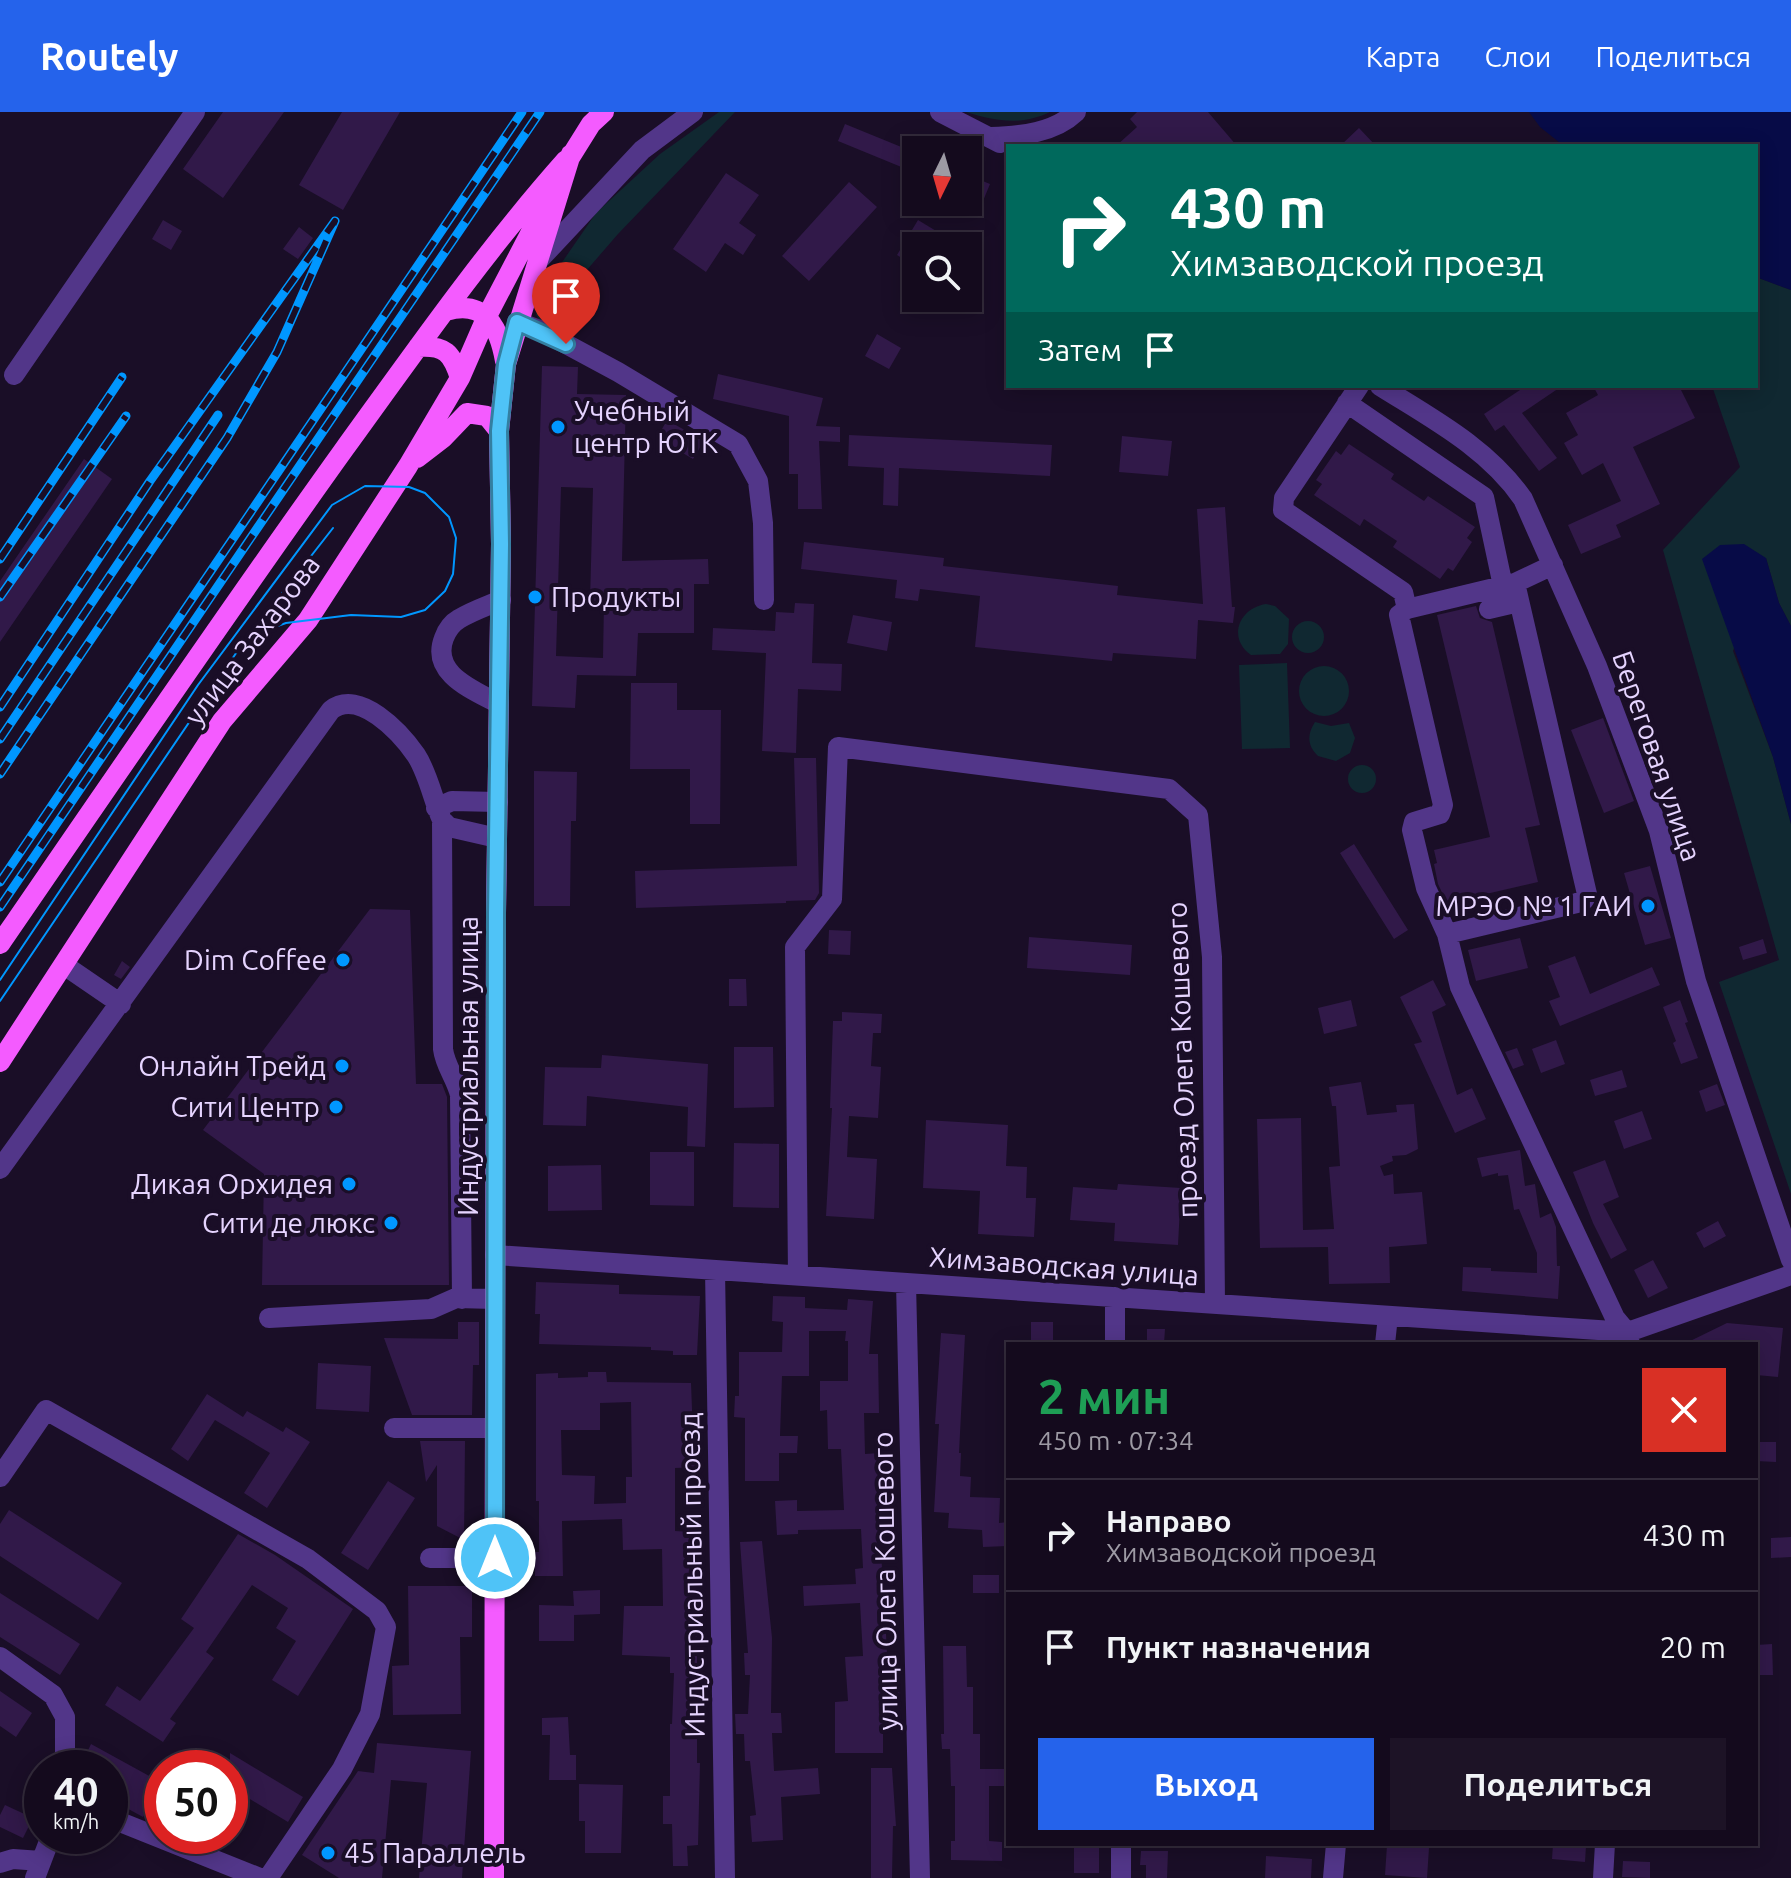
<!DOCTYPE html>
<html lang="ru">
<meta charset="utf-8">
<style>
:root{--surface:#140a1d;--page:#1d1326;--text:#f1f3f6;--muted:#9d9aa4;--line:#332b3b;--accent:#2563eb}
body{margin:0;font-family:Ubuntu,sans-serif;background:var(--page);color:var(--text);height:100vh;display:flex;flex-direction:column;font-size:30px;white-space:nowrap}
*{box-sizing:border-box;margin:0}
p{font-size:26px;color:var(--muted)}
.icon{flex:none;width:44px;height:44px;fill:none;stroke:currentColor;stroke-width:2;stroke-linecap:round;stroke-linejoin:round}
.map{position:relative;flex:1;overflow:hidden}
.sheet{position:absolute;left:1006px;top:1230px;width:752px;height:504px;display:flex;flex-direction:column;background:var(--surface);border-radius:0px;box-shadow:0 4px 20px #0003,0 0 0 2px var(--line)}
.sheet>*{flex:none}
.banner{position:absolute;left:1006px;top:32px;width:752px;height:244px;border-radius:0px;box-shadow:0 4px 20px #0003,0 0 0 2px var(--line);background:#00695c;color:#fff;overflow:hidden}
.needle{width:52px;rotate:185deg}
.fabs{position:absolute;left:902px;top:24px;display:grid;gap:16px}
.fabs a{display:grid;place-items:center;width:80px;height:80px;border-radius:0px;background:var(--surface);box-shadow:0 4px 20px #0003,0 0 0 2px var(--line);font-size:40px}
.speed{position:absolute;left:24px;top:1638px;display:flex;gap:16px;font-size:40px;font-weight:700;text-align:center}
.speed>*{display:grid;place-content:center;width:104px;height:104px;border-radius:50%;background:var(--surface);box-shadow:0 4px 20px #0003,0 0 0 2px var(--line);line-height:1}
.speed small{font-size:20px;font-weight:400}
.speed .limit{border:12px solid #d22;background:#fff;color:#111}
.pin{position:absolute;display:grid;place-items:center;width:68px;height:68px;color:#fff;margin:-82px -34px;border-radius:50% 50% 50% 0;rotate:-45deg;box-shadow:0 0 8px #0007}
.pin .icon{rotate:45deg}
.me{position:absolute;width:88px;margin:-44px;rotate:0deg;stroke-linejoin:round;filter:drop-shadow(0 0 6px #0008)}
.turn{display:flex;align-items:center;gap:28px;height:168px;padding:0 32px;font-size:36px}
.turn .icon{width:104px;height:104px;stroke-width:2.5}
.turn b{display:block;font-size:56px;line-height:68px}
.then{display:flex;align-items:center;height:76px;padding:0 32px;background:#0003;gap:16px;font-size:30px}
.round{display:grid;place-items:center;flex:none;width:84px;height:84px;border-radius:0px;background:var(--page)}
.head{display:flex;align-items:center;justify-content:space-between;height:136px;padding:0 32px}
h1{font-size:48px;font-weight:700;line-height:60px;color:#1e9e55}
.primary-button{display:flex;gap:16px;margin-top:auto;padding:16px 32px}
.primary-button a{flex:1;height:92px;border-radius:0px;background:var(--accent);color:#fff;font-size:32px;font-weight:700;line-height:92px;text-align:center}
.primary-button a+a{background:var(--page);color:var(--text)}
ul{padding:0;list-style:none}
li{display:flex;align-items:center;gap:24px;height:112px;padding:0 32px;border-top:2px solid var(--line)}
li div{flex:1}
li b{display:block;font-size:30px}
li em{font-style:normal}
header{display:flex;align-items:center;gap:48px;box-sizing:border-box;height:112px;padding:0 40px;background:var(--accent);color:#fff}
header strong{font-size:38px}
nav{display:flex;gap:44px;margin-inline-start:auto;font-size:28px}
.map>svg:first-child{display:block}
.green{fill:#102831}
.water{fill:#070b47}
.building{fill:#311949;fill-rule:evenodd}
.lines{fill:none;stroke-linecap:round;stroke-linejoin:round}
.minor{stroke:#523689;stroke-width:20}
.major{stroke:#f45bff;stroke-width:20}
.tram{stroke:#0097ff;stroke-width:2}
.rail-casing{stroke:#0097ff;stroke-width:9}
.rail{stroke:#1a0e27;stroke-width:6;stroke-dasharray:18;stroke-linecap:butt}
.route-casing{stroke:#337fa1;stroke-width:20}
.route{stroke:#4fc3f7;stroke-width:14}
.poi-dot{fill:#0097ff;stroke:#1a0e27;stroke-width:3}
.labels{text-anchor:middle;stroke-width:8;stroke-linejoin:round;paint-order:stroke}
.poi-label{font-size:28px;fill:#e6d4ff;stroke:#1a0e27;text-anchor:end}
.street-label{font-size:28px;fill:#e6d4ff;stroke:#1a0e27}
</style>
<header>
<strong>Routely</strong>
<nav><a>Карта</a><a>Слои</a><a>Поделиться</a></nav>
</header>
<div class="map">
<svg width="1791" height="1766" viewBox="0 0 1791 1766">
<rect width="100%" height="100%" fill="#1a0e27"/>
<!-- green -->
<path class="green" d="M719 0H735L618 122 541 211 536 203V188L596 101 660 42Z
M966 0H1050C1021 14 995 9 966 0Z
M1756 165 1791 178V514L1779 491 1766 446 1733 539 1773 645 1791 712V1082L1719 870 1779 848 1663 438 1740 355 1712 274H1756Z
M1266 492 1275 494 1289 507 1288 532 1280 542 1251 543C1227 526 1239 496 1266 492Z
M1292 525a16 16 0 1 1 32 0a16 16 0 1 1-32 0Z
M1287 551 1290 636 1242 637 1239 553Z
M1299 579a25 25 0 1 1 50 0a25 25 0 1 1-50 0Z
M1315 610 1331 614 1349 611 1355 626 1350 641 1336 649 1318 644C1307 634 1307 622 1315 610Z
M1348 667a14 14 0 1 1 28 0a14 14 0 1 1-28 0Z"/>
<!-- water -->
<path class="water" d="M1529 0H1791V178L1756 165V34H1564L1540 15Z
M1744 432 1766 446 1779 491 1791 514V712L1773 645 1702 447 1720 433Z"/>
<!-- building -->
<path class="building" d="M223 0H284L223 86 183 57Z
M342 0H400L343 98 299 73Z
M1137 0H1208L1237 34H1116L1137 15 1130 7Z
M845 12 916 41V61L838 29Z
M1359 16 1376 34H1340Z
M726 61 759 83 739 111 756 123 743 143 725 131 706 160 673 137Z
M968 63 990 72 983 89 968 83Z
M849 70 877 95 809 169 782 144Z
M163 108 182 119 171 138 152 127Z
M918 108 961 134H916V155L897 143Z
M299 115 313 126 298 147 283 137Z
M877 222 901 236 889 257 865 244Z
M542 254 578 255 577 282 626 283 622 449 708 447 709 472H694V521H638L636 564 577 563 575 596 532 594ZM561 375 593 376 590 490H604L603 546 556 544Z
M718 262 823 286 816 314 840 315V330L819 329 822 397H798V362H789V304L713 287Z
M1526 274H1562L1522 301 1557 346 1539 359 1504 313 1495 319 1484 302Z
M1593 274H1679L1695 306 1633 335 1660 392 1616 413 1621 425 1581 442 1568 413 1621 389 1603 351 1582 363 1564 331 1578 323 1566 301 1598 283Z
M667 308 704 329 693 347 657 326Z
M849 323 1052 333 1050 364 899 356 898 394 883 393 884 356 848 354Z
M1122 324 1172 329 1168 364 1119 360Z
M1349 332 1394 362 1391 367 1424 389 1428 384 1475 415 1467 426 1472 430 1453 459 1448 456 1440 467 1393 435 1397 429 1364 407 1360 414 1314 383 1322 372 1316 368 1336 339 1341 343Z
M84 347 112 367 0 530V469Z
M1225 395 1232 495H1235L1233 511 1198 508 1196 547 1113 541 1112 549 975 535 980 484 920 477 918 489 895 486 897 468 801 457 804 430 944 446 943 454 1118 474 1117 483 1203 492 1197 397Z
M795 491 814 492 812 551 842 552 841 579 798 577 796 641 762 639 766 541 712 538 713 516 775 519 776 500 794 501Z
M1476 494 1480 506 1492 510 1540 713 1525 716 1538 770 1447 791 1438 772 1434 752 1437 751 1434 738 1490 725 1437 503Z
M853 503 892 510 887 539 847 531Z
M631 571H677V598H721L720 712H690V657H630Z
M1603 606 1634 689 1604 701 1571 618Z
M794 646H816L819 781 815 788 786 789V791L636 796 635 759 797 754Z
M534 659 577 660 576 709H571L570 794H534Z
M1354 732 1408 818 1394 827 1340 741Z
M1650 754 1671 826 1645 833 1624 761Z
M370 797 410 798 416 972H442L447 985 449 1173H262L264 1062 203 1018Z
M829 818 851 819 850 843 828 842Z
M1029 825 1132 833 1130 863 1027 856Z
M1520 826 1528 856 1476 869 1468 838Z
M1763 827 1767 841 1743 848 1739 835Z
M1575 844 1590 882 1652 855 1660 873 1560 914 1549 889 1560 885 1548 854Z
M122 849 130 855 121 867 114 863Z
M729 867H746L747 894H729Z
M1433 868 1446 893 1432 900 1457 983 1472 976 1486 1007 1455 1021 1414 932 1422 930 1400 885Z
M1351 888 1357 914 1324 922 1318 896Z
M1680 888 1688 910 1685 911 1698 946 1681 952 1673 931 1676 929 1663 895Z
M842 900 882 902 881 921H873L871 954 881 955 878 1006 849 1004 847 1045 877 1047 874 1107 826 1104 832 996H830L833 909H842Z
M1556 928 1565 952 1541 961 1532 937Z
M734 935H773L774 995 734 996Z
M1517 936 1524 953 1513 957 1505 940Z
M602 943 708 952 705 1035 687 1034 688 995 587 984 586 1014 543 1013 545 955 601 956Z
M1622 958 1627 975 1595 984 1590 968Z
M1361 970 1367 1003 1397 1000 1396 993 1414 992 1418 1037 1406 1043 1392 1044 1393 1049 1380 1054 1384 1064 1393 1062 1394 1082 1422 1080 1427 1132 1389 1135 1390 1171 1329 1172 1328 1135 1260 1136 1257 1007 1301 1006 1303 1118 1334 1117 1329 1055 1340 1054 1336 994H1332L1329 975Z
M1717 972 1725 993 1706 1000 1699 979Z
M1642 999 1652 1027 1624 1037 1614 1009Z
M926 1008 1008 1013 1006 1054 1027 1055 1026 1086H1036L1034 1125 978 1122 980 1079 923 1076Z
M734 1031 779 1032V1096L733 1095Z
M1520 1038 1525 1074 1535 1072 1540 1106 1551 1101 1556 1115 1557 1154H1560L1558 1187 1462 1179 1463 1155 1491 1156V1159L1537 1161V1141L1519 1097 1514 1098 1508 1063 1498 1064V1061L1482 1065 1477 1046Z
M650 1040H694V1094L650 1093Z
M1605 1048 1619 1085 1603 1092 1627 1138 1611 1147 1593 1111 1573 1060Z
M601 1053 602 1098 548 1099V1054Z
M1118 1072 1181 1076 1178 1133 1114 1129 1115 1111 1070 1108 1073 1075 1117 1078Z
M1718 1109 1726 1124 1704 1136 1696 1121Z
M1653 1148 1668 1176 1648 1186 1634 1158Z
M536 1170 619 1173V1182L700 1184 697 1243H673V1239L651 1238V1235L539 1232 540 1202H535Z
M773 1184 805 1185V1196L847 1198 848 1187 873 1189 869 1242H878L879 1301H864L865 1342 880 1341 883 1401H879L882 1456H885L886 1482H884L887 1542H891L893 1576H899L900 1592 883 1593V1641H835V1590L848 1589 845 1545 863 1544 860 1491 804 1494 803 1474 856 1472 855 1457 863 1456 861 1417 798 1418V1422L777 1423 775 1389 797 1388V1399L844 1398 841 1337H828L827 1298 820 1299V1269H848V1229H845L846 1219H809V1264H782L780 1324H798L797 1341H779V1369H745V1306L734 1305 735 1284H739V1240H782L783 1210 772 1209Z
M458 1210H479V1253H473L472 1303H412L384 1226 458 1227Z
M1031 1210H1053V1232H1031Z
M1727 1211 1783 1216 1778 1265 1756 1263V1232H1684Z
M1147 1217H1165L1164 1232H1147Z
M941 1221 965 1223 959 1341H961L960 1364 971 1365 970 1385 1000 1386 999 1411 1008 1410V1434L983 1435 982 1418 948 1416 949 1401 934 1400 939 1312H935Z
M318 1251 371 1254 369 1300 316 1297Z
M588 1260H606L607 1270 691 1271 693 1323 699 1324 700 1355 675 1356V1419L690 1420 692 1490H706V1505H699V1524H697V1651H700L698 1733 687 1734 688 1754H673L672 1712H663V1684H670V1612H672L674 1561H670V1545L622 1543 624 1494H663L662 1437 623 1438 622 1407 562 1409 563 1464H535V1440H539V1389H536V1262L558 1261V1266L588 1265ZM631 1290 632 1365H626V1391L594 1392 595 1364 562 1363 561 1318H600V1291Z
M207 1282 243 1305 247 1299 283 1320 286 1315 310 1330 267 1396 244 1381 270 1341 215 1308 188 1349 171 1337Z
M420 1329H465L464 1428 437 1414V1353L426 1370Z
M1756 1330H1776V1350L1756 1349Z
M388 1369 415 1386 368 1458 341 1441Z
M9 1398 122 1471 98 1508 0 1444V1412Z
M238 1422 275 1443 353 1497 298 1584 272 1568 296 1529 276 1516 288 1496 252 1473 206 1540 214 1546 170 1607 176 1611 163 1630 105 1593 117 1574 140 1589 194 1516 181 1507Z
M1791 1425V1445L1771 1446V1426Z
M762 1429 772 1526 771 1601H781L782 1621H772L774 1659 818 1656 820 1682 781 1685 783 1728 752 1730 750 1704 756 1703 750 1649H745L744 1622H736L735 1602H748L750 1563H745L744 1541H748L740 1430Z
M973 1463H999V1481H973Z
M408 1474H472V1525H460L461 1602 393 1603 392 1554 409 1553Z
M600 1478V1502L574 1503V1529H539V1493L574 1494 573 1479Z
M0 1481 80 1532 60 1563 0 1525Z
M1772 1532 1773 1563H1756V1533Z
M943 1534H966L967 1575H973V1622H980V1657H1008V1674H989V1729L1002 1730V1749L951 1748V1729H955V1674H951L950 1637H942L941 1622H944Z
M0 1579 32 1601 16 1625 0 1614Z
M568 1605 570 1643H576V1668H549L550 1623H542V1606Z
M377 1631 471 1639 462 1766H419L427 1671 391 1668 382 1766H339L302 1743 358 1659 374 1661Z
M91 1632 162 1671V1677L143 1705 110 1687V1656H90L83 1649Z
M230 1641 303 1685 288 1710 230 1675Z
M871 1656H892L896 1714H893L892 1766H871Z
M579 1672 623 1673 621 1741H585V1709H579Z
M5 1693 33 1706 23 1726 0 1715V1703Z
M1074 1732H1099V1761H1074Z
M1553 1732 1586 1734 1585 1750 1552 1747Z
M1387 1733 1429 1736 1427 1766 1385 1763Z
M1141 1739H1168L1167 1766H1146V1753H1140Z
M1266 1744 1312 1747 1311 1766H1265Z
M1623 1749 1650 1750V1766L1622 1765Z"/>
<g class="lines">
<!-- minor -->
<path class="minor" d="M940 0 1000 31
M991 25C1021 24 1054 21 1076 0
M539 148 642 38 693 0
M517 210 540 218 618 260 738 332 758 369 763 411 764 488
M14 263 195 0
M1359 274 1284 386 1283 398 1403 480 1407 497
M1380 274C1431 306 1488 336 1523 387L1597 554 1659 719 1696 869 1791 1148
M1347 291 1484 385 1503 474
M1515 471 1587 782 1584 788 1577 791 1447 822 1426 776 1412 718 1414 710 1440 702 1443 693 1399 503 1407 497 1515 471 1553 453
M1489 497 1519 490
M499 592C474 578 430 562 444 526 447 518 452 511 459 507 472 499 487 494 501 488
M436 696 452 689 498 690
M442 708 443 937C445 954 456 966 460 983L462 1187
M1447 822 1460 875 1615 1206 1630 1224
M64 853 121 892
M0 1057 331 598C359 576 400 620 416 643 428 661 433 688 442 708L449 715 497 726
M495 1143 1628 1220 1791 1163
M715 1158 725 1766
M798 1164 795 835 832 787 838 635 1169 677 1198 703 1212 845 1215 1192
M906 1171 920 1766
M1115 1185V1232
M269 1206 431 1197 456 1186 495 1187
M1385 1232 1388 1204
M394 1316H495
M0 1365 46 1298 308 1447 377 1499 386 1515 370 1602 342 1657 268 1766
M430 1446H495
M0 1545 53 1583 65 1605V1656
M110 1706 260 1766
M1121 1732V1766
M0 1751 13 1747 41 1749
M35 1766 51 1724
M1333 1766 1336 1732
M1603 1766 1605 1732"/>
<!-- major -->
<path class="major" d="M566 52 591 12 604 0
M446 199C485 187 499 215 505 249
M418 235C445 233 452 241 460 266
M417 346 443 326 467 301 487 304 499 319
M0 832C114 666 228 499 345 336 416 238 486 138 566 48
M0 950 222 609 308 508 408 354 460 266 487 204 544 95
M494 1766 496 802 501 432 499 319 506 252 571 42"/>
<!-- tram -->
<path class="tram" d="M250 522 333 416
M0 868 198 573 332 393 365 374 409 375 425 381 449 405 456 426 453 462 445 479 425 498 401 505 351 503 286 511 247 525 0 889"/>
<defs>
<path id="rail" d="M0 447 122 265
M0 485 126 304
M0 595 150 369 335 109 277 240 227 326 0 662
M0 627 218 303
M0 770 522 0
M0 795 540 0"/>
</defs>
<!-- rail casing -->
<use href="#rail" class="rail-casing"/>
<!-- rail -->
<use href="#rail" class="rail"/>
</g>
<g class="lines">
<defs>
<path id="route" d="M495 1446 496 802 501 432 499 319 506 252 517 210 566 232"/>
</defs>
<!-- route casing -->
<use href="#route" class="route-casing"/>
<!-- route -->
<use href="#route" class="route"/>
</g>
<!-- markers -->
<g class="poi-dot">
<circle cx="558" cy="315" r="8"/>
<circle cx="535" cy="485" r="8"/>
<circle cx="1648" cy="794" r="8"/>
<circle cx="343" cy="848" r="8"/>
<circle cx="342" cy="954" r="8"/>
<circle cx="336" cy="995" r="8"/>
<circle cx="349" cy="1072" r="8"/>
<circle cx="391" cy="1111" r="8"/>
<circle cx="328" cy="1741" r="8"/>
</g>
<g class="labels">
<!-- poi labels -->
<g class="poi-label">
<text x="574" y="309" text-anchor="start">Учебный<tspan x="574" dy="32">центр ЮТК</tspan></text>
<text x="551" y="495" text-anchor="start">Продукты</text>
<text x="1632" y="804">МРЭО № 1 ГАИ</text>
<text x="327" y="858">Dim Coffee</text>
<text x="326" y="964">Онлайн Трейд</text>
<text x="320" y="1005">Сити Центр</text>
<text x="333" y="1082">Дикая Орхидея</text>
<text x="375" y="1121">Сити де люкс</text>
<text x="344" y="1751" text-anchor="start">45 Параллель</text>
</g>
<!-- street labels -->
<g class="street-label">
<text transform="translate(252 528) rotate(-53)" y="10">улица Захарова</text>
<text transform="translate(1657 644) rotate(71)" y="10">Береговая улица</text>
<text transform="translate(1182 948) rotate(-92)" y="10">проезд Олега Кошевого</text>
<text transform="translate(468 954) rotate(-90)" y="10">Индустриальная улица</text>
<text transform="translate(1064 1154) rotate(4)" y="10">Химзаводская улица</text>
<text transform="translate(692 1463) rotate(-91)" y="10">Индустриальный проезд</text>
<text transform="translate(885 1469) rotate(-91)" y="10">улица Олега Кошевого</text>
</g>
</g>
</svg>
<div class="fabs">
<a><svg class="needle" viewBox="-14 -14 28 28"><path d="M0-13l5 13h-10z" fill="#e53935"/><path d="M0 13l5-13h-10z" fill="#9d9aa4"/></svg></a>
<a><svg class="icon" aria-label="search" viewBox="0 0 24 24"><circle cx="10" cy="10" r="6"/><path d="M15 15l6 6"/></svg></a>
</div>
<div class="speed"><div>40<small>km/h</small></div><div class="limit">50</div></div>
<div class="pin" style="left:566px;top:232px;background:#d93025"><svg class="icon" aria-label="arrive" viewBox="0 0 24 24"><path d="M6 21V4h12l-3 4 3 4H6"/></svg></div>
<svg class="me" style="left:495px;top:1446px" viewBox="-20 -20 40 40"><circle r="17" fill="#4fc3f7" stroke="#fff" stroke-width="3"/><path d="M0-11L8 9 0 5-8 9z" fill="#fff"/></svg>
<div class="banner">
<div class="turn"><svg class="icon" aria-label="right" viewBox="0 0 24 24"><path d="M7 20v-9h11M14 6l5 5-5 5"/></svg><div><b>430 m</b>Химзаводской проезд</div></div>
<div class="then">Затем<svg class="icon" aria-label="arrive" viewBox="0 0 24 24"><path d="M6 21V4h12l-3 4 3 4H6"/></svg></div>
</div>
<section class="sheet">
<div class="head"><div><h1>2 мин</h1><p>450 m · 07:34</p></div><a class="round" style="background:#d93025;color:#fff"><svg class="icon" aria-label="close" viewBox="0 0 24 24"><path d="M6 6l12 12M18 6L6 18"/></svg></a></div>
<ul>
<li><svg class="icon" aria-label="right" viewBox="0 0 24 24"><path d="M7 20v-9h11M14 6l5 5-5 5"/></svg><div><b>Направо</b><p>Химзаводской проезд</p></div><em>430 m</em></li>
<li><svg class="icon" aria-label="arrive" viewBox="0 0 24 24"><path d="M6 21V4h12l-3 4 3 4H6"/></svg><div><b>Пункт назначения</b></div><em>20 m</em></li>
</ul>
<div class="primary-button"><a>Выход</a><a>Поделиться</a></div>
</section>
</div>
